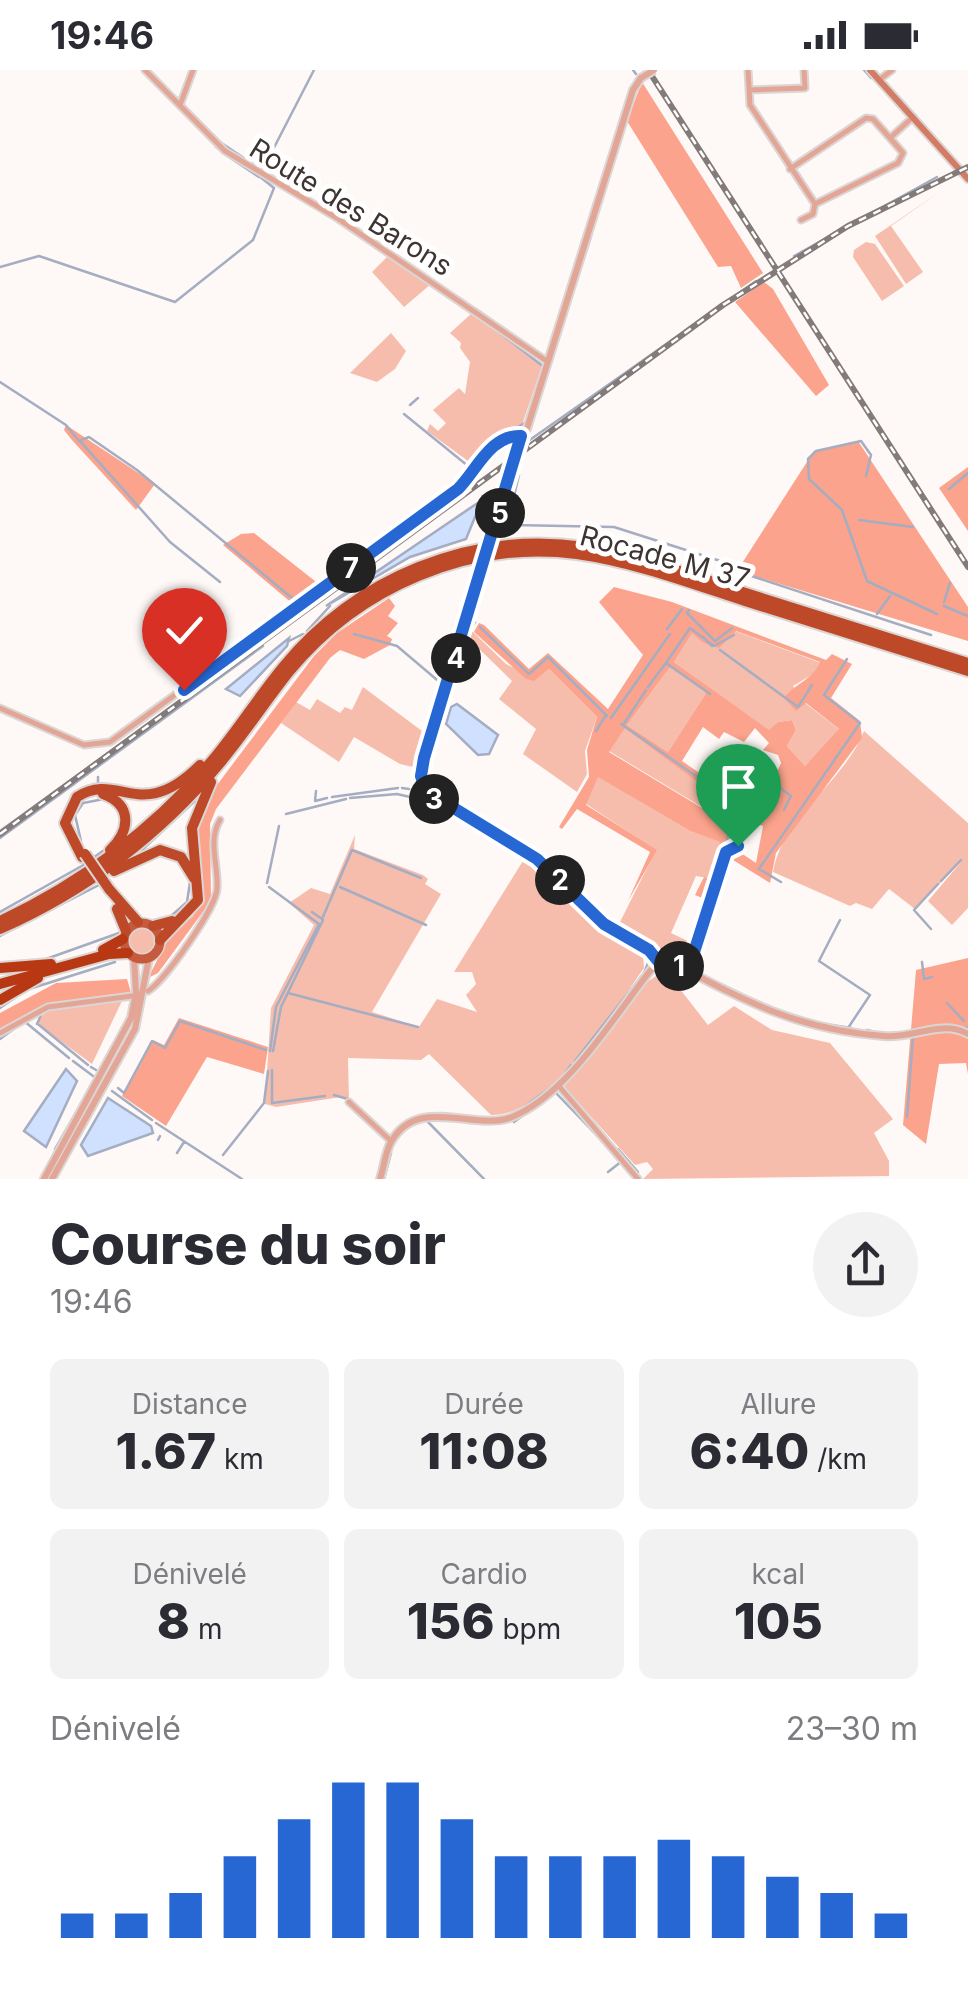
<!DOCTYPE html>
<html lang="fr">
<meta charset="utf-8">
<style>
body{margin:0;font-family:Inter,sans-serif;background:#f2f2f3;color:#2b2b33;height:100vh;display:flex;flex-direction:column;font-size:38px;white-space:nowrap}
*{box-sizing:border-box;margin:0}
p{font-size:32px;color:#7c7c81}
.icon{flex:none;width:55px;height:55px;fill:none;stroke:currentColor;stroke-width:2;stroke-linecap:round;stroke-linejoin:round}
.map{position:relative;height:1109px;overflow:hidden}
.panel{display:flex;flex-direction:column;background:#fff;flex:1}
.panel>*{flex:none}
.pin{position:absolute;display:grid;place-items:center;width:85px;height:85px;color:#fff;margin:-102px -42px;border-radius:50% 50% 50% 0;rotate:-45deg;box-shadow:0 0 10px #0007}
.pin .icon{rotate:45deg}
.km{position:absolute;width:50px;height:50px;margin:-25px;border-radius:50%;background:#222;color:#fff;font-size:28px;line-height:50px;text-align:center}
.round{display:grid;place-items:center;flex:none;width:105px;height:105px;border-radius:52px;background:#f2f2f3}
.summary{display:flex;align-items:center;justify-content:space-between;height:170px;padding:0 50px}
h1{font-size:55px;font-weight:800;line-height:75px}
.metrics{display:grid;grid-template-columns:repeat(3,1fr);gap:15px;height:170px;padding:10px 50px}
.metrics div{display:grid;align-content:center;border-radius:15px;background:#f2f2f3;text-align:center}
.metrics b{font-size:50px;font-weight:800}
.metrics small{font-size:28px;font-weight:400}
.metrics p{font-size:28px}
.chart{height:280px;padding:20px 50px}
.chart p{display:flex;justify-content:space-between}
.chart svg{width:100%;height:180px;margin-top:10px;stroke:#2667d4;stroke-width:6}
.status{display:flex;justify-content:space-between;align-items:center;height:70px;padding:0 50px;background:#fff;direction:ltr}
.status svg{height:28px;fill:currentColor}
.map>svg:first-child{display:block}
</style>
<div class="status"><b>19:46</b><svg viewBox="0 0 49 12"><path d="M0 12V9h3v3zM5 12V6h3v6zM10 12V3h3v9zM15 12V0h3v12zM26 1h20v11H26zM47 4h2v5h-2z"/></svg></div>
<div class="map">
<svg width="968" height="1109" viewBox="0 0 968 1109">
<rect width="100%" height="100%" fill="#fef9f7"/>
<path fill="#f6bdad" d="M944,119L891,156L923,202L906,214L875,166Z
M866,172L875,174L904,216L882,231L853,187L854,180Z
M388,186L431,214L404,237L372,202Z
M472,243L542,296L522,355L468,391L427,361L430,354L438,361L446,353L433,340L459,318L465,324L470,292L460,278L461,273L450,263Z
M391,263L406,281L395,299L377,312L350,303Z
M472,561L506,594L536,609L549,599L597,647L585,681L587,704L577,722L523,684L536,659L499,629L512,611L468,568Z
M735,561L821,593L815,603L793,616L805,633L840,660L805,696L787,676L796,660L792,650L778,652L769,661L674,592L692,562L703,573L719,577Z
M671,596L706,623L668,682L627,655Z
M363,617L426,664L413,697L400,694L354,667L339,692L281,653L296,632L310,640L317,629L340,643L345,637L352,640Z
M625,657L724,732L720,748L609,681Z
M864,661L968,753V838L952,855L928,831L962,791L915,839L889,819L872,839L856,833L850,836L773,802C782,747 845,711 864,661Z
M597,706L690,761L721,772L708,808L696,806L671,863L694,874L686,895L617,858L656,780L586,734Z
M355,765L354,779L423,805L428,809L425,814L441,824L372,942L419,957L437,929L477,942L466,925L476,914L472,902H454L526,786L596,854L643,885L644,898C613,942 548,1047 491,1045L429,984L421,990L348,988L349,1032L341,1027L276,1037L265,1034L271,938L314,855L289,833L311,818L330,824Z
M126 870a15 15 0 1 1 30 0a15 15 0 1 1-30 0Z
M665,900L708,955L734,936L772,960L830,973L893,1049L874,1063L889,1091V1106L643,1109L653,1099L647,1092L635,1095L564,1017L644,914Z
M122,931L92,994L36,953C49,930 98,931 122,931Z"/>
<path fill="#fba38c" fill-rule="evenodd" d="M642,12L763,203L741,218L731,196L718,197L627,51Z
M764,212L773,219L829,315L816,326L735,232Z
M66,355L155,414L136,440L71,369L64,360Z
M858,371L968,537V571L737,501L814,381Z
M968,397V461L939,418Z
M254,463L320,515L293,534L223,475L241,464Z
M614,517L672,532L826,590L832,584L852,594L831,628L860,651L862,668L776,783L770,813L725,785L709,831L695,825L704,807L708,808L720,772L690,761L598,707L586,735L657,780L628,831L650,782L577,739L562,759L559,757L589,707L587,680L597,647L549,599L534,611L526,609L474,562L479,553L484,555L529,599L548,583L608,639L643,585L599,532ZM736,561L820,592C813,610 795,613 784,628L796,641L806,633L839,659L805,696L787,676L796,660L792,650L778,652L769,660L674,592L692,563L703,573L719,578ZM671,596L706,623L668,682L627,655ZM703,657L719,669L724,662L744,672L755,658L769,673L763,680L778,685L781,693L773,711C742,731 749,716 733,757L740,731L682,691ZM625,658L724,732L729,737L727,753L609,682ZM747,750L763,756L756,793L735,779Z
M389,528L395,536L388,546L398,553L387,566L392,569L390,575L364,589L340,580L330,588L216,739L210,754L211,831L158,903L148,908L169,867L193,846L201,829L195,762L205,731L314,586L337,563Z
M968,888V1004L966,993L939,994L926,1074L903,1055L916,900Z
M127,909L132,926L48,937L0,963V943L56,913Z
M179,948L268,977L264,1004L207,987L166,1056L122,1026L153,970L164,975Z"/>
<path fill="#cfe1fe" stroke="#a4adc1" stroke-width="2.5" d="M482,430L466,469L410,487L326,536Z
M289,568L287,576L240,626L226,619Z
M457,634L498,665L489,684L478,685L446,654L451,637Z
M66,999L77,1011L46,1077L24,1061Z
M108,1028L151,1056L153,1063L88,1086L81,1075Z"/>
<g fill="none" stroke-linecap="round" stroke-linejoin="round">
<path stroke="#a4adc1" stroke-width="2.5" d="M149,0L155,6
M633,0L636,4
M864,0L871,8
M160,11L177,29
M220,72L257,97
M216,77L219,79
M223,83L259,107
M263,99L314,0
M794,186L937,107
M0,197L39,186L175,232L253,170L274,118L259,106
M579,203L591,166
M476,239L507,261
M483,250L544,297
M0,312L66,355L79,371L89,367L137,400L297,532L257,562
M410,335L418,328
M404,344L468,396L465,405
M531,356L569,235
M504,366L526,352
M81,372L170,472L220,512
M524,374L756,211
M521,389L522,386
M866,406L871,385L861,371L816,381L808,389L809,409L842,440L867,511L937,544
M949,419L968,403
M859,450L913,457
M508,451L519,405
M513,455L614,457L736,496
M352,501L459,423
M736,501L931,565
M944,532L950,513
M944,536L968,546
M689,540L687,543L715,571L732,558
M877,544L890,526
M480,557L529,604L548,587L607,646
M667,559L682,539
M307,561L330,536
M469,561L475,552
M354,564L397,576L443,615
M460,564L469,513
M703,567L712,576
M289,571L303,564
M720,580L798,637L812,615
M459,587L466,566
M197,606L216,592
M452,612L457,597
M648,617L665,594
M710,624L666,593L690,558L714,576L734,565
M611,648L670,564
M439,654L450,618
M621,654L729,729
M623,655L646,620
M596,661L606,645
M772,712L791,726L784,740
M98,714V707
M402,718L409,719
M416,719L422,687
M316,721L315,731L327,728
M332,727L398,718
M350,728L397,724L432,732
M161,737L174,723
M286,744L346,729
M137,757L151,745
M0,761L186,627
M0,768L263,576
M81,771L75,745L83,733L104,729
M142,780L198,728
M724,781L732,750
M93,788L107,778
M545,791L572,818
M941,811L961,790
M781,812L759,799L860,653L824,625L847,589
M267,813L279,756
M269,817L319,854L276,937L270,981
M340,817L426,855
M0,842L87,793
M312,842L322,849L352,780L421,808
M171,846L187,832L190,812
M840,850L819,891L870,925L848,958
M600,855L633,874
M931,859L914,840L938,814
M630,865L686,895
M0,866L99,815
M46,889L119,863
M922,892L924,909L932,907
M26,920L115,892
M288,923L418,957
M947,933L964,951
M0,938L19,925
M24,951L69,988
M37,954L42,943L51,939
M825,954L851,958
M39,955L88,995
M936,956L968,958
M867,960L875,962
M0,969L15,958
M273,981L281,937L323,850
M73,991L93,1006
M575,991L644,903L650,888
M91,997L96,1000
M272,1000V1033L325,1026
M563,1006L571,995
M118,1018L124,1023L152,971L165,978L180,951L266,980
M112,1021L152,1050
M555,1022L607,1076
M334,1025L351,1030
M524,1037L550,1018
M907,1047L913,967
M428,1052L484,1109
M514,1052L529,1041
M156,1053L242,1109
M158,1070L160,1066
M55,1079L94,1011
M618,1079L638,1102
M177,1083L184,1072
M223,1085L264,1033L268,1001
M608,1102L622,1091
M384,1109L391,1083"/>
<defs>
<path id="minor" d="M145,0L225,81L337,148L548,292
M748,0L750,35L815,134L898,93L903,83L890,68L913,47
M879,10L892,0
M749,20L805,18L804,0
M180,35L193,0
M790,99L866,48L873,49L890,68
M801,150L813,144L815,134
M0,638L84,675L110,672L453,423C474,405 490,361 523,367
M688,901L725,783L738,776
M148,921C164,912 216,838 217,819C219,796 207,771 220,750
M0,963L48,937L132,926
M558,1015L638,1109
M349,1032L391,1071"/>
<path id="tertiary" d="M494,464L633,20L641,8
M483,500L424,688L423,717L435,730L528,783L597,849L645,877L658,891
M658,891L673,893C747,932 799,960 884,966C913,969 941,949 968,964
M44,1109L131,948L136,923L134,888
M52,1109L135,959L149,888
M380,1109C384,1097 385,1083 391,1072C418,1024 475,1062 512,1047C571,1023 618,939 658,891"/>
<path id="secondary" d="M870,0L968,109"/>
<path id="primary" d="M124 871a18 18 0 1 1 36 0a18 18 0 1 1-36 0Z"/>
<path id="trunk" d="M103,724C133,735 130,761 110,780
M82,787L65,753L77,727C119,700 140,755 200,695
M114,801L160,780L181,787L194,808
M109,819L138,852
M117,839L126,861
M0,851C83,812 156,757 215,687C239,658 259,626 283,597C356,508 470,460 585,477C642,486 697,507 752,525C824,547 896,570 968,593
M153,856L172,851
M0,859C86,821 161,764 221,692C245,663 266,631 289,602C359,517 468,470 577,484C634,492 690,513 745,531C819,554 894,578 968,601
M160,870L198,830L192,758L211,712"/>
<path id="motorway" d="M103,880L123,869
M0,898L51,894
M0,914L109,884L128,883
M0,930L38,908"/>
</defs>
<use href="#minor" stroke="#dbd6d4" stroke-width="9"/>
<use href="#tertiary" stroke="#dbd6d4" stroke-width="10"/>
<use href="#secondary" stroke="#dbd6d4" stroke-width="10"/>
<use href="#primary" stroke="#dbd6d4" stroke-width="12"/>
<use href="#trunk" stroke="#dbd6d4" stroke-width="14"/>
<use href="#motorway" stroke="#dbd6d4" stroke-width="14"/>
<use href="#minor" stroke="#e3a696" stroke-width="5"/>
<use href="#tertiary" stroke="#e3a696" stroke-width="6"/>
<use href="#secondary" stroke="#d37b64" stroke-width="6"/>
<use href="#primary" stroke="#c55a3e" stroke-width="9"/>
<use href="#trunk" stroke="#be4928" stroke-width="10"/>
<use href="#motorway" stroke="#b83813" stroke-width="10"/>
<defs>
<path id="rail" d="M648,0L968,497
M0,764L723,235L848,156L968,97"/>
</defs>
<use href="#rail" stroke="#837b79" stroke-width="6"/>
<use href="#rail" stroke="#fff" stroke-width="2.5" stroke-dasharray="8" stroke-linecap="butt"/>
<defs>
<path id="tertiary-bridge" d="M641,8L654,0
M483,500L494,464"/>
<path id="trunk-bridge" d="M85,784L109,819"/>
</defs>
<use href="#tertiary-bridge" stroke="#dbd6d4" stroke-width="10" stroke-linecap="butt"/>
<use href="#trunk-bridge" stroke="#dbd6d4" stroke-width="14" stroke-linecap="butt"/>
<use href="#tertiary-bridge" stroke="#e3a696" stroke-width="6"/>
<use href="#trunk-bridge" stroke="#be4928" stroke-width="10"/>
</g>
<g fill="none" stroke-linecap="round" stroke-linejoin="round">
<defs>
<path id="route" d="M184,620L458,419C476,401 491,364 521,366L424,688L421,706L426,721L537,789L604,854L649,880L658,891L688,901L726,782L738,776"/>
</defs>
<use href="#route" stroke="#fff" stroke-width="20"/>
<use href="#route" stroke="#2667d4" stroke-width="12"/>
</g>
<g text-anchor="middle" stroke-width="10" stroke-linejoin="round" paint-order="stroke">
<g font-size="28" fill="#3e3432" stroke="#fff">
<text transform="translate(351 137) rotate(32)" y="10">Route des Barons</text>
<text transform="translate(665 487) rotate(15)" y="10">Rocade M 37</text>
</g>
</g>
</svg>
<div class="pin" style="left:738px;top:776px;background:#1e9e55"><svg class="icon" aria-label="arrive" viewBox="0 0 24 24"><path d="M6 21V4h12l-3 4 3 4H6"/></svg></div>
<div class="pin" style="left:184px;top:620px;background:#d93025"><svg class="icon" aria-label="check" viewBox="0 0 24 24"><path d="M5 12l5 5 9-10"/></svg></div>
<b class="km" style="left:679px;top:896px">1</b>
<b class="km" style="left:560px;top:810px">2</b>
<b class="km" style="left:434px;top:729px">3</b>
<b class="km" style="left:456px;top:588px">4</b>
<b class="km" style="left:500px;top:443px">5</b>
<b class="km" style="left:351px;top:498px">7</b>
</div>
<section class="panel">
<div class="summary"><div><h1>Course du soir</h1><p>19:46</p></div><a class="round"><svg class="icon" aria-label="share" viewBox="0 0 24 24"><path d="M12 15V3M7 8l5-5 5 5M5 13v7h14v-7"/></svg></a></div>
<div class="metrics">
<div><p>Distance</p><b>1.67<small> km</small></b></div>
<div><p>Durée</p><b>11:08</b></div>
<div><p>Allure</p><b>6:40<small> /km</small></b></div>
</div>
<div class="metrics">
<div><p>Dénivelé</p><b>8<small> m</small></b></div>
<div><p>Cardio</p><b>156<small> bpm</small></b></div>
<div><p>kcal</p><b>105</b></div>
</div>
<div class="chart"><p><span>Dénivelé</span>23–30 m</p>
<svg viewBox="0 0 160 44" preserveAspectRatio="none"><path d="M5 44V38M15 44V38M25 44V33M35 44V24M45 44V15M55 44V6M65 44V6M75 44V15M85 44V24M95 44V24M105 44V24M115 44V20M125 44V24M135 44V29M145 44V33M155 44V38"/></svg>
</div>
</section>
